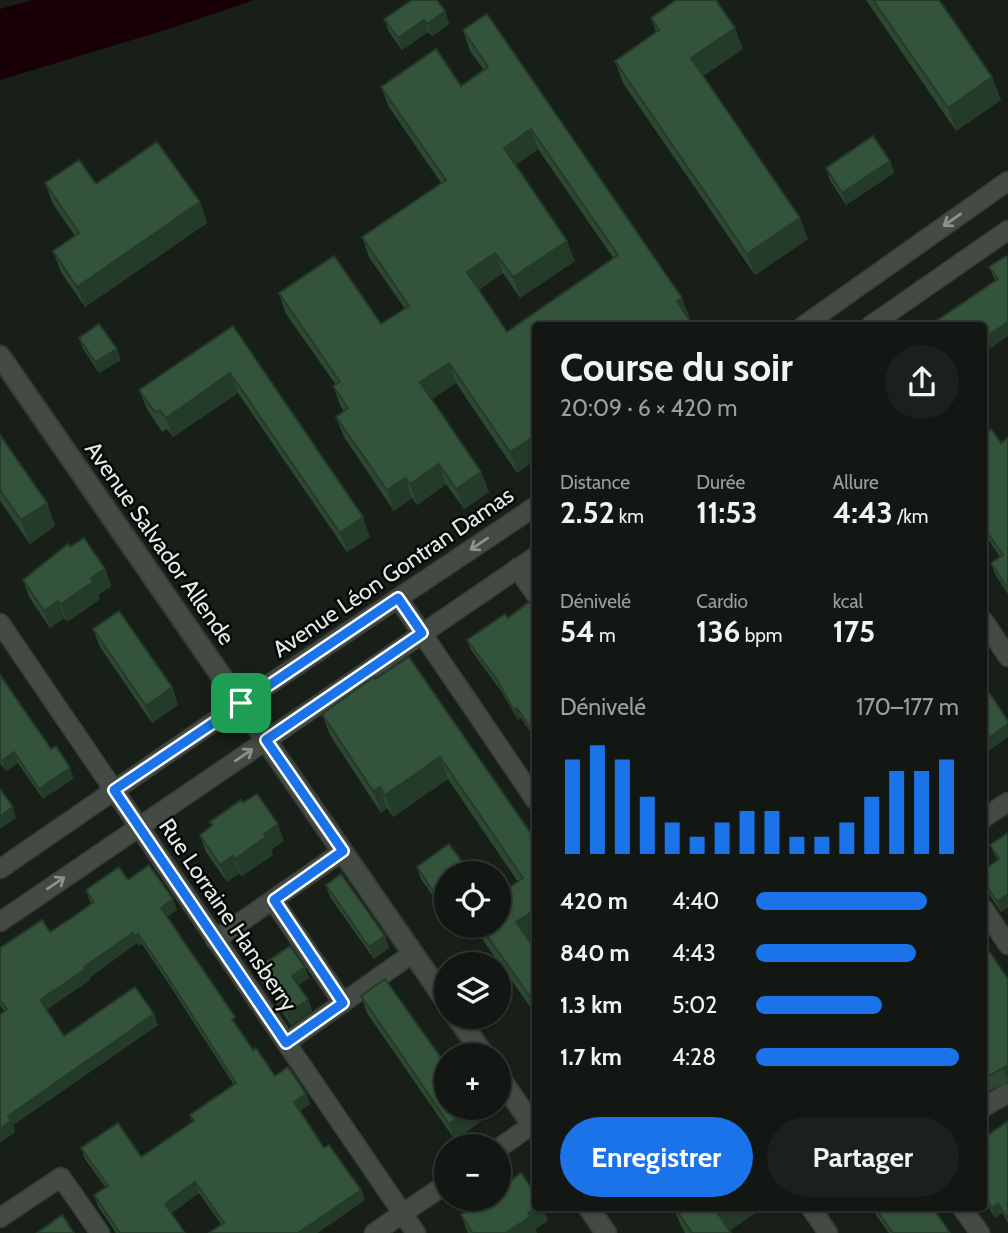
<!DOCTYPE html>
<html lang="fr">
<meta charset="utf-8">
<style>
body{margin:0;font-family:Cabin,sans-serif;background:#1b201c;color:#f1f3f6;height:100vh;display:flex;flex-direction:column;font-size:26px;white-space:nowrap}
*{box-sizing:border-box;margin:0}
p{font-size:23px;color:#9c9fa0}
.icon{flex:none;width:38px;height:38px;fill:none;stroke:currentColor;stroke-width:2;stroke-linecap:round;stroke-linejoin:round}
.map{position:relative;flex:1;overflow:hidden}
.details{position:absolute;left:532px;top:322px;width:455px;height:889px;display:flex;flex-direction:column;background:#121713;border-radius:7px;box-shadow:0 2px 5px #0004,0 0 0 2px #313633}
.details>*{flex:none}
.controls{position:absolute;left:434px;top:861px;display:grid;gap:14px}
.controls a{display:grid;place-items:center;width:77px;height:77px;border-radius:50%;background:#121713;box-shadow:0 2px 5px #0004,0 0 0 2px #313633;font-size:35px}
.pin{position:absolute;display:grid;place-items:center;width:60px;height:60px;color:#fff;margin:-30px;border-radius:14px;box-shadow:0 4px 10px #0006}
.round{display:grid;place-items:center;flex:none;width:74px;height:74px;border-radius:37px;background:#1b201c}
.head{display:flex;align-items:center;justify-content:space-between;height:119px;padding:0 28px}
h1{font-size:38px;font-weight:700;line-height:52px}
.metrics{display:grid;grid-template-columns:repeat(3,1fr);gap:10px;height:119px;padding:7px 28px}
.metrics div{display:grid;align-content:center}
.metrics b{font-size:30px;font-weight:700}
.metrics small{font-size:19px;font-weight:400}
.metrics p{font-size:19px}
.chart{height:196px;padding:14px 28px}
.chart p{display:flex;justify-content:space-between}
.chart svg{width:100%;height:126px;margin-top:7px;stroke:#1a73e8;stroke-width:6}
.button{display:flex;gap:14px;margin-top:auto;padding:14px 28px}
.button a{flex:1;height:80px;border-radius:42px;background:#1a73e8;color:#fff;font-size:28px;font-weight:700;line-height:80px;text-align:center}
.button a+a{background:#1b201c;color:#f1f3f6}
ul{padding:0 28px;list-style:none;font-size:23px}
li{display:grid;grid-template-columns:112px 84px 1fr;align-items:center;height:52px}
li i{height:18px;border-radius:9px;background:#1a73e8}
.map>svg:first-child{display:block}
</style>
<div class="map">
<svg width="1008" height="1233" viewBox="0 0 1008 1233">
<rect width="100%" height="100%" fill="#181f19"/>
<path fill="#190007" d="M32,0H254L175,27L0,80V9Z"/>
<g fill="none" stroke-linecap="round" stroke-linejoin="round">
<defs>
<path id="minor" d="M803,326L1008,181
M870,326L1008,230
M517,568L536,595
M398,598L536,801
M984,621L1008,657
M0,623L416,1233
M984,818L1008,802
M0,869L241,703L536,506
M273,900L343,1003
M984,909L1008,945
M0,922L536,556
M215,940L343,851
M286,1043L413,953
M984,1107L1008,1093
M499,1148L536,1122
M811,1208L828,1233
M962,1208L980,1233
M0,1218L61,1177L100,1233
M374,1233L446,1184"/>
<path id="secondary" d="M0,356L446,1001
M457,1017L484,1055
M499,1077L536,1130
M589,1208L606,1233"/>
</defs>
<use href="#minor" stroke="#363b37" stroke-width="21"/>
<use href="#secondary" stroke="#363b37" stroke-width="23"/>
<use href="#minor" stroke="#434b44" stroke-width="18"/>
<use href="#secondary" stroke="#434b44" stroke-width="19"/>
</g>
<path fill="#2c4833" fill-rule="evenodd" d="M866,0H939L992,77L1001,100L956,131Z
M445,11L449,24L432,36L428,32L402,50L389,32L384,19Z
M651,18L743,49L703,76L808,239L755,275L623,83L615,61L656,32Z
M463,30L690,318L536,326L517,473L456,383L432,399L481,472L489,492L464,509L446,484L417,505L412,498L394,511L344,437L336,417L344,411L341,407L333,386L336,385L286,314L279,293L381,324L405,309L369,257L362,237L441,183L389,107L381,87L461,86L484,70L470,51ZM538,149L614,259L507,332L479,290L503,273L520,298L575,261L515,165Z
M890,161L894,173L846,205L830,180L826,168Z
M45,183L96,184L200,202L207,223L85,307L61,272L53,251L75,236L53,204Z
M1008,258V336L990,348L984,340V341V326L995,280L989,267Z
M233,326L370,537L347,552L238,393L173,437L167,429L162,432L147,409L139,390Z
M79,338L121,360L99,373L83,349Z
M0,435L47,503L55,526L30,544L0,501Z
M984,435L1001,443L1008,438V594L995,574L991,563L1000,557L984,533Z
M70,547L105,569L111,586L98,595L100,599L67,622L64,618L50,628L29,597L23,580Z
M536,611V740L521,718L518,720L501,691L471,650L467,640L508,618Z
M93,629L172,687L178,705L152,723L100,647Z
M0,675L51,749L74,778L43,799L18,763L6,771L0,763Z
M374,677L536,841L528,941L536,951V1015L480,936L476,926H499L518,882L448,779L393,817L387,808L381,813L330,735L322,714Z
M243,803L284,841L271,850L273,855L242,876L239,873L227,882L206,852L200,835L212,826L210,822Z
M1008,833V907L1001,912L984,887V870L997,860L990,845Z
M417,867L446,873V910L444,912L421,879Z
M128,880L177,910L167,917L238,1028L253,1050L275,1076L306,1094L310,1104L300,1111L324,1148L361,1190L365,1200L317,1233H209L221,1224L199,1193L171,1213L185,1233H116L98,1206L94,1195L106,1188L85,1159L81,1148L141,1157L192,1122L190,1115L234,1085L167,981L142,944L139,946L137,943L89,978L90,980L46,1010L64,1036L158,1025L13,1125L15,1132L0,1142V1015L4,1011L0,1005V948L50,932L91,904L86,890Z
M326,885L385,936L389,948L374,959L330,897Z
M984,945L1008,1082L989,1091L984,1082Z
M305,967L309,978L298,985L308,1000L312,1011L291,1025L260,980L256,969Z
M361,996L446,1108H475L480,1122L455,1140L367,1013Z
M1008,1121V1223L1002,1213L995,1218L984,1200V1156L987,1154L984,1148V1138Z
M507,1183L536,1208H543L548,1221L535,1229L537,1233H468L461,1215L474,1205L473,1202Z
M674,1208H763L730,1230L731,1233H685L681,1226Z
M871,1208H933L950,1233H889Z"/>
<path fill="#243b29" d="M445,11L449,24L432,36L427,24Z
M424,20L428,32L402,50L398,38Z
M735,28L743,49L698,79L691,58Z
M992,77L1001,100L956,131L948,108Z
M531,129L538,149L511,168L504,148Z
M890,161L894,173L846,205L842,193Z
M200,202L207,223L85,307L77,287Z
M800,218L808,239L755,275L747,254Z
M567,241L575,261L520,298L513,277Z
M495,253L503,273L474,293L467,272Z
M682,298L690,318L684,322L677,301Z
M1008,322V336L990,348L986,337Z
M117,349L121,360L99,373L95,362Z
M449,363L456,383L427,402L420,382Z
M230,373L238,393L173,437L166,418Z
M536,435V460L517,473L510,452Z
M439,464L446,484L417,505L410,484Z
M481,472L489,492L464,509L456,489Z
M405,478L412,498L394,511L387,490Z
M47,503L55,526L30,544L21,520Z
M363,517L370,537L347,552L340,533Z
M105,569L111,586L98,595L100,599L67,622L61,604L91,578Z
M58,601L64,618L50,628L44,611Z
M172,687L178,705L152,723L146,706Z
M517,708L521,718L518,720L514,710Z
M1008,724V737L984,754V741Z
M14,752L18,763L6,771L2,761Z
M440,757L448,779L393,817L385,795Z
M70,768L74,778L43,799L39,789Z
M380,787L387,808L381,813L373,791Z
M13,807L16,818L0,829V816Z
M278,824L284,841L271,850L273,855L242,876L235,859L264,834Z
M233,856L239,873L227,882L220,865Z
M1008,894V907L1001,912L997,901Z
M446,895V910L444,912L439,900Z
M173,899L177,910L165,918L161,908Z
M536,909V936L523,944L516,922Z
M133,933L137,943L89,978L90,980L44,1011L40,1000Z
M138,934L142,944L139,946L135,936Z
M385,936L389,948L374,959L369,947Z
M305,967L309,978L296,987L292,976Z
M308,1000L312,1011L291,1025L287,1014Z
M154,1014L158,1025L13,1125L15,1132L0,1142V1129L8,1116Z
M1008,1065V1082L1003,1069Z
M306,1094L310,1104L298,1113L294,1102Z
M471,1108H475L480,1122L455,1140L449,1124Z
M195,1182L199,1193L169,1215L165,1204Z
M361,1190L365,1200L317,1233H298Z
M998,1204L1002,1213L995,1218L992,1208Z
M536,1207L543,1208L548,1221L535,1229L537,1233H506L528,1213Z
M725,1208H763L726,1233L717,1212Z"/>
<path fill="#33543b" stroke="#243b29" stroke-width="2" fill-rule="evenodd" d="M412,0H437L445,11L427,24L424,20L398,38L384,19Z
M676,0H716L735,28L691,58L800,218L747,254L615,61L659,30L651,18Z
M873,0H939L992,77L948,108Z
M487,14L682,298L677,301L693,326H536V435L510,452L449,363L420,382L481,472L456,489L439,464L410,484L405,478L387,490L336,417L348,408L333,386L340,382L279,293L334,256L381,324L409,306L362,237L446,180L381,87L436,49L461,86L488,67L463,30ZM531,129L618,255L507,332L467,272L495,253L513,277L567,241L504,148Z
M873,136L890,161L842,193L826,168Z
M157,142L200,202L77,287L53,251L79,233L45,183L79,160L96,184Z
M1006,256L1008,258V322L986,337L984,333V326H929L998,279L989,267Z
M99,324L117,349L95,362L79,338Z
M233,326L363,517L340,533L230,373L166,418L160,410L155,412L139,390Z
M991,429L1001,443L1008,438V589L991,563L1003,555L984,528V435Z
M0,435L47,503L21,520L0,490Z
M84,538L105,569L91,578L93,582L68,599L61,604L58,601L44,611L23,580L68,544L70,547Z
M529,602L536,611V736L517,708L514,710L497,680L467,640L505,614L508,618Z
M119,611L172,687L146,706L93,629Z
M409,657L536,841V909L516,922L536,951V1005L480,926H499V895L523,878L440,757L385,795L380,787L373,791L322,714L374,677L375,679Z
M0,675L51,749L56,746L70,768L39,789L14,752L2,761L0,758Z
M984,685L1008,721V724L984,741Z
M0,789L13,807L0,816Z
M257,794L278,824L264,834L266,837L235,859L233,856L220,865L200,835L213,825L210,822L241,800L243,803Z
M1008,833V894L997,901L984,882V870L999,859L990,845Z
M449,844L470,873H446V895L439,900L417,867Z
M149,865L173,899L161,908L235,1017L232,1019L253,1050L256,1048L275,1076L288,1067L306,1094L294,1102L324,1148L329,1145L361,1190L298,1233H209L224,1223L195,1182L165,1204L185,1233H120L94,1195L108,1186L81,1148L118,1123L141,1157L194,1121L190,1115L236,1083L163,970L138,934L135,936L133,933L84,967L86,969L40,1000L64,1036L135,987L154,1014L8,1116L11,1121L0,1129V1015L7,1009L0,1000V948L42,920L50,932L73,917L94,902L86,890L119,867L128,880Z
M341,874L385,936L369,947L326,885Z
M984,944L1008,979V1065L985,1078L984,1076Z
M290,946L305,967L292,976L308,1000L287,1014L256,969Z
M385,979L446,1065V1108H471L449,1124L361,996Z
M1008,1121V1219L998,1204L992,1208L984,1196V1156L989,1152L984,1144V1138Z
M521,1173L536,1195V1207L528,1213L531,1216L506,1233H473L461,1215L475,1205L473,1202L478,1199H499V1184L505,1180L507,1183Z
M675,1208H725L717,1212L731,1233H692Z
M875,1208H933L950,1233H893Z
M62,1215L74,1233H37Z"/>
<defs><path id="oneway-shaft" d="M-6 0H5M1.5-3L5.5 0L1.5 3" fill="none" stroke-width="1.6" stroke-linecap="round" stroke-linejoin="round" transform="scale(1.75)"/></defs>
<g stroke="#8c938d">
<use href="#oneway-shaft" transform="translate(952 220) rotate(145)"/>
<use href="#oneway-shaft" transform="translate(479 544) rotate(146)"/>
<use href="#oneway-shaft" transform="translate(244 755) rotate(-34)"/>
<use href="#oneway-shaft" transform="translate(56 883) rotate(-34)"/>
</g>
<g fill="none" stroke-linecap="round" stroke-linejoin="round">
<defs>
<path id="route" d="M398,598L422,633L266,740L343,851L274,900L343,1003L286,1043L114,790Z"/>
</defs>
<use href="#route" stroke="#fff" stroke-width="14"/>
<use href="#route" stroke="#1a73e8" stroke-width="9"/>
</g>
<g text-anchor="middle" stroke-width="5" stroke-linejoin="round" paint-order="stroke">
<g font-size="23" fill="#e6ebe7" stroke="#060806">
<text transform="translate(160 543) rotate(55)" y="8">Avenue Salvador Allende</text>
<text transform="translate(393 572) rotate(-34)" y="8">Avenue Léon Gontran Damas</text>
<text transform="translate(228 915) rotate(56)" y="8">Rue Lorraine Hansberry</text>
</g>
</g>
</svg>
<div class="controls">
<a><svg class="icon" aria-label="locate" viewBox="0 0 24 24"><circle cx="12" cy="12" r="6"/><path d="M12 2v4M12 18v4M2 12h4M18 12h4"/></svg></a>
<a><svg class="icon" aria-label="layers" viewBox="0 0 24 24"><path d="M12 4l9 5-9 5-9-5zM3 14l9 5 9-5"/></svg></a>
<a>+</a>
<a>−</a>
</div>
<div class="pin" style="left:241px;top:703px;background:#1e9e55"><svg class="icon" aria-label="arrive" viewBox="0 0 24 24"><path d="M6 21V4h12l-3 4 3 4H6"/></svg></div>
<section class="details">
<div class="head"><div><h1>Course du soir</h1><p>20:09 · 6 × 420 m</p></div><a class="round"><svg class="icon" aria-label="share" viewBox="0 0 24 24"><path d="M12 15V3M7 8l5-5 5 5M5 13v7h14v-7"/></svg></a></div>
<div class="metrics">
<div><p>Distance</p><b>2.52<small> km</small></b></div>
<div><p>Durée</p><b>11:53</b></div>
<div><p>Allure</p><b>4:43<small> /km</small></b></div>
</div>
<div class="metrics">
<div><p>Dénivelé</p><b>54<small> m</small></b></div>
<div><p>Cardio</p><b>136<small> bpm</small></b></div>
<div><p>kcal</p><b>175</b></div>
</div>
<div class="chart"><p><span>Dénivelé</span>170–177 m</p>
<svg viewBox="0 0 160 44" preserveAspectRatio="none"><path d="M5 44V11M15 44V6M25 44V11M35 44V24M45 44V33M55 44V38M65 44V33M75 44V29M85 44V29M95 44V38M105 44V38M115 44V33M125 44V24M135 44V15M145 44V15M155 44V11"/></svg>
</div>
<ul>
<li><b>420 m</b>4:40<i style="width:84%"></i></li>
<li><b>840 m</b>4:43<i style="width:79%"></i></li>
<li><b>1.3 km</b>5:02<i style="width:62%"></i></li>
<li><b>1.7 km</b>4:28<i style="width:100%"></i></li>
</ul>
<div class="button"><a>Enregistrer</a><a>Partager</a></div>
</section>
</div>
